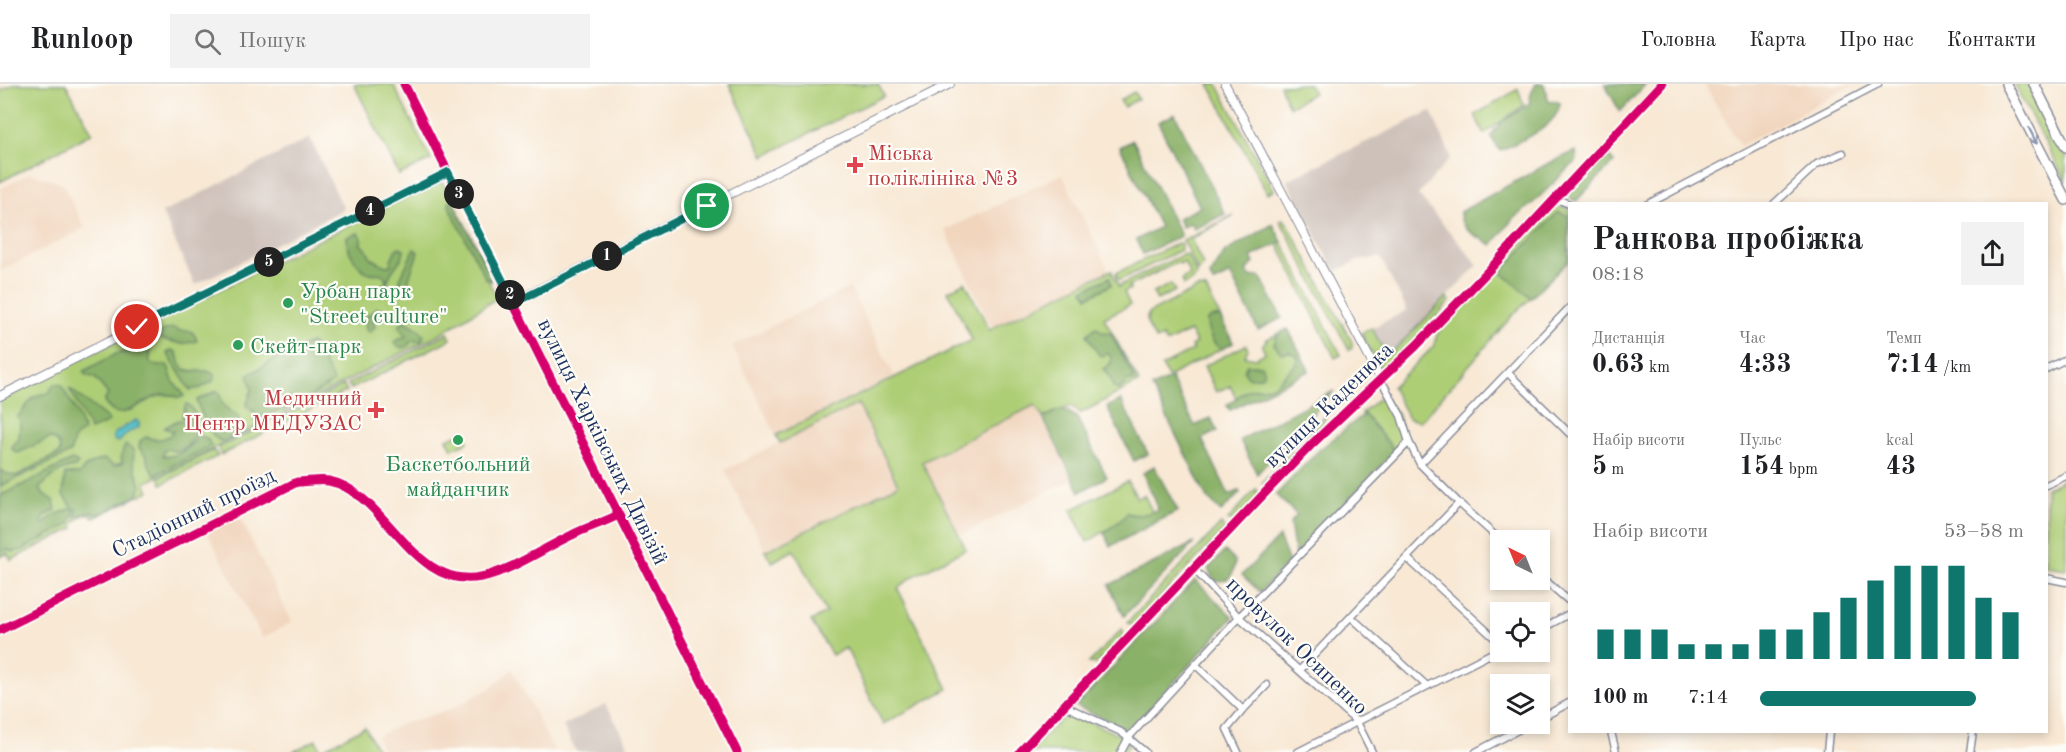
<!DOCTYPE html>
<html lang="uk">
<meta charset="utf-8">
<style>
body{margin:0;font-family:"Old Standard TT",serif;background:#f2f2f2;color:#202124;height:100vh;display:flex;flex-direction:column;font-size:22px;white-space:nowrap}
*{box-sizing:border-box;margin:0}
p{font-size:20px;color:#757577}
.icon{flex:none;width:33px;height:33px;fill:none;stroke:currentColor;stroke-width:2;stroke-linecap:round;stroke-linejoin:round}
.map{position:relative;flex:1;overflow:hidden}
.side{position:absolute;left:1568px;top:118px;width:480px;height:531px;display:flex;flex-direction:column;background:#fff;border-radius:0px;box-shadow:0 3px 9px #0003}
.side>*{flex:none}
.needle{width:39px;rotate:317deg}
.tools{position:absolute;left:1490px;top:446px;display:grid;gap:12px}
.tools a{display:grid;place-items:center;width:60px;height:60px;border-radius:0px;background:#fff;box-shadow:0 3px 9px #0003;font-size:30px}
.pin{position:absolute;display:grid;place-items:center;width:51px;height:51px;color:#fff;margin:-26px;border:3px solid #fff;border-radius:50%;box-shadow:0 2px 6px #0007}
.km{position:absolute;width:30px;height:30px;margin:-15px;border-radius:50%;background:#222;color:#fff;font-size:16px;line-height:30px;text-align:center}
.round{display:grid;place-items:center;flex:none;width:63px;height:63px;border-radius:0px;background:#f2f2f2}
.head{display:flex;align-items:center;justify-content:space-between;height:102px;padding:0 24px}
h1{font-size:33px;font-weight:800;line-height:45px}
.metrics{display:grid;grid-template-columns:repeat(3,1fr);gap:9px;height:102px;padding:6px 24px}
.metrics div{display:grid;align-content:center}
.metrics b{font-size:26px;font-weight:800}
.metrics small{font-size:16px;font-weight:400}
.metrics p{font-size:16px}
.chart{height:168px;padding:12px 24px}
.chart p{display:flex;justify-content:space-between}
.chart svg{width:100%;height:108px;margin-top:6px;stroke:#0f766e;stroke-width:6}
ul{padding:0 24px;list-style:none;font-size:20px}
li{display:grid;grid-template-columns:96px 72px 1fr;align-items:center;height:45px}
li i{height:15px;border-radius:8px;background:#0f766e}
header{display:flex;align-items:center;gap:36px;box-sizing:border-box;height:84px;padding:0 30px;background:#fff;border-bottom:2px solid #e0e0e0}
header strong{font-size:28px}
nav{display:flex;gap:33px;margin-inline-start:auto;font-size:21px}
.search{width:420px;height:54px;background:#f2f2f2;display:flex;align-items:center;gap:15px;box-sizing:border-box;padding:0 21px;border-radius:0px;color:#757577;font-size:22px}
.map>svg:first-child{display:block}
</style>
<header>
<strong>Runloop</strong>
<div class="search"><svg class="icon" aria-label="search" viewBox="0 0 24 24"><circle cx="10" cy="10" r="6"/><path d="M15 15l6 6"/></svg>Пошук</div>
<nav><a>Головна</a><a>Карта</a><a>Про нас</a><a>Контакти</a></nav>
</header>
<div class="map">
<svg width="2066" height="668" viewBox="0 0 2066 668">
<rect width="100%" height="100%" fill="#fdfcf7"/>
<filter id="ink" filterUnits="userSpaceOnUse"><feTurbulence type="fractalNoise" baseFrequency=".0167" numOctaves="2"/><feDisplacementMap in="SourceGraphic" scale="12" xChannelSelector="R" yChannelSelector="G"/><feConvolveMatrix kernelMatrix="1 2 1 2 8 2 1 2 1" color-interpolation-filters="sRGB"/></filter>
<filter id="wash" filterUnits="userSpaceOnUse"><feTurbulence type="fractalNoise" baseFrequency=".008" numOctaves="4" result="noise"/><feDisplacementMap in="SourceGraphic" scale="24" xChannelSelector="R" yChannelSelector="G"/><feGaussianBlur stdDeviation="1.35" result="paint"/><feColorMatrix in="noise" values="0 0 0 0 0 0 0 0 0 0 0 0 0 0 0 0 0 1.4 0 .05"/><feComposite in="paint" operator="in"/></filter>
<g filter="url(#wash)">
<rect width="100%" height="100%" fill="#f8e8d4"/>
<path fill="#f1d5bd" d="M1704,0H1855L1740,62Z
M30,89L63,100L85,144L0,187V105Z
M1062,90L1109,187L992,244L945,146Z
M850,203L894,292L776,351L732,262Z
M858,320L899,401L765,467L725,386Z
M1035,321L1072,395L959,452L922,378Z
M237,428L292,538L262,554L205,444Z
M512,585L554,667L384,668L376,653L402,640L449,626L491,604Z"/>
<path fill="#cec1ba" d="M1431,27L1451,73L1418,111L1478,181L1394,266L1386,271L1372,244L1407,226L1380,173L1357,177L1335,188L1287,96Z
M310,54L344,125L195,201L162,129Z
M606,620L631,668H576L563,642Z"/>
<path fill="#aece76" stroke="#647e6a" stroke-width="1.5" d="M14,0H66L92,49L0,98V7Z
M354,0H393L431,76L399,91Z
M729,0H878L884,12L764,72Z
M1209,0H1217L1274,106L1267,109Z
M1309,0L1314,9L1289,23L1280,1Z
M2014,0H2029L2066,71V98Z
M1518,5L1524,21L1484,50L1475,31Z
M1134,8L1138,15L1124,23L1120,16Z
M442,97L494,195L489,198L497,214L440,250L145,399L149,407L94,434L90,430L83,431L73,440L74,444L11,476L7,469L0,473V315L389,121Z
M1561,123L1569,125V177L1511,233L1420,338L1408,334L1392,303L1433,263L1438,248L1554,124Z
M1234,131L1191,155L1203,181L1198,188L1183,157Z
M1283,135L1287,139L1352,258V264L1349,266L1280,136Z
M1282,158L1341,271L1335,274L1278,160Z
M1178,159L1181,160V166L1120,196L1117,195L1116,189Z
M1184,170L1187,171L1197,191L1192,197L1184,201L1182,195L1190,191L1184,178L1180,180L1178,178L1129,202L1130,205L1124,208L1130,221L1104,234L1139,298L1081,329L1071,322L1043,334L1035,321L922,378L966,465L910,494L898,505L948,605L883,640L846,564L832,571L811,537L826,529L794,466L772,478L765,467L898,401L858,320L780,359L776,351L972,256L948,207L965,198L990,247L992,244L1111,186L1119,203L1122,200Z
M1171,200L1175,207L1157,216L1153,209Z
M1198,204L1206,205L1233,259L1168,293L1162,282L1193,266L1191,262L1196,259L1190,247L1166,259L1163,253L1156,256C1152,248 1143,238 1149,229Z
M1447,213L1450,217L1394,278L1387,284L1379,282L1361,249L1372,244L1386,271L1394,266Z
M1288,245L1309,287L1230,326L1227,321L1237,316L1230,302L1216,308L1204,282L1246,261L1248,265L1245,272L1256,274L1265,269L1262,262L1267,255Z
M448,249L451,255L351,305L348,300Z
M344,301L347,307L282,340L279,334Z
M1383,314L1397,329L1405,354L1395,367L1362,329L1378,315Z
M1326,331L1322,342L1267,400L1262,399Z
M261,343L264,349L221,371L218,364Z
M464,348L468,358L452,365L447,355Z
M214,366L218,372L162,400L159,393Z
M2066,395V485L2046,482V404Z
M1128,397L1137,414L1144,411L1153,429C1124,431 1111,445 1087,458L1071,426Z
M1256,405L1259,410L1233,438L1228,436Z
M1221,440L1225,445L1133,541L1127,539Z
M1122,545L1124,551L1096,580L1089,579Z
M1068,628L1121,652L1129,661L1125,668H1030Z
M365,643L378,668H329L326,663Z
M316,656L322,668H292Z"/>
<path fill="#8ab167" stroke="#527062" stroke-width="1.5" d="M1536,0H1544L1549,18L1557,17L1560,20C1556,45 1520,56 1500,67L1491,53L1495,46L1502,38L1529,20L1530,12Z
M1605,0H1646L1620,28Z
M1175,30L1225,130L1194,145L1191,139L1182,143L1178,134L1200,123L1158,38Z
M1133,56L1181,152L1143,170L1136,156L1160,143L1120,63Z
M1576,67L1577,76L1533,119L1512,136L1492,161C1478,152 1459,147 1460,128L1547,80Z
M1604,73H1609L1614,78L1576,117L1571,115L1569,110Z
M452,116L492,194L490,196L486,195L449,122V117Z
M1558,128L1569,132V176L1531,214L1501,188Z
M1273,140L1282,158L1251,173L1254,179L1246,187L1250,193L1260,192L1282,234L1258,246L1230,190L1213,199L1210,192L1225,168Z
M358,149L361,154V161L367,166L371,174L385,182L391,181V176L396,165L400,163L404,166L403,172L391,189L383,209L378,207V204L386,199V195C381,186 379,191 370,189C357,186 346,165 347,153Z
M414,165L418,168L407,200L403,201L400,199V195Z
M1110,193L1111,201L1088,213L1083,206Z
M377,224L390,227L391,233L373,236L375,243L370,248L367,247L365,243L367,239L364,234Z
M1212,233H1220L1233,259L1222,265C1212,261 1207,247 1207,236Z
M404,236L420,246L424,252L421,257H411L408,262L403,264L396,261L394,258L406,252L399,243Z
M1096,243L1102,248L1111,249L1135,296L1127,298L1119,306L1113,303L1111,295L1103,285L1111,279V273L1107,269L1103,272L1099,271L1087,251Z
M173,244L180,247H190L194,250L197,257L182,260L161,255L160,253L162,247Z
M1288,245L1309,287L1230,326L1227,321C1236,316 1242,307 1251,305C1259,303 1268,305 1275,300C1283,294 1288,286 1297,280L1298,273L1290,268L1281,269L1274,260L1278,250Z
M146,256H150C154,265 148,270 150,279L157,282L167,281C171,286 170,290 172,295C174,300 181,305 184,312L179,314C150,297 124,351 104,318L108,310L95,294L84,290V287L116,270L130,267L132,263Z
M311,259L319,266L322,276L334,298L303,317L254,336L255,328L246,323L252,305L248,291L279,273Z
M171,266L176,268L182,284C195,291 207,283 215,291L213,297L201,304L190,306L167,269Z
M1247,281H1261L1264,288L1261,293L1249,294L1244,287Z
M1171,294L1195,342L1211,334L1217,347L1202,355L1229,411L1239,407L1240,409L1221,428L1206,412L1152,303Z
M54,300L61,301L76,327L84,347L75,353L70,369L0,402V385L5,389L16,392L60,369C60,360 58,357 50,354L18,369L12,365V362L19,355L20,337L17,333C31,320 28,311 49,309Z
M69,304L108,335L109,338L90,346Z
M217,307L220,310C221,321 227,326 237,331L240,340L245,344L243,347C237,350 227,357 221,357C211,356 201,327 197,319V316Z
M1334,307L1257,390L1240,356Z
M1121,316L1148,370L1134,377L1107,323Z
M186,320L189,321L196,331L198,340L186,334H182Z
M1059,326L1067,327L1077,334L1107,393L1080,408L1043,334Z
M1364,330L1395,367L1295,471L1290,439L1297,431L1276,411L1317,368Z
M178,336L196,341L198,347C192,356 186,368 174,367C165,366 173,363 164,367L163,372C181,374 188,363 200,352L207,354L211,362L155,391L147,377V373L139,364L140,357L146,353C155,357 168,356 173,347L164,344Z
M126,361L132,365L134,369L133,378L141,402L137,412L99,430H95L92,428L75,433L77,427L75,425L70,440L22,466L13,468L6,465L0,469V412L72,376L78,379L75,383C60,384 49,395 39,405L45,411L54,417L56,426L45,432L41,439L43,440L53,432L72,424L69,418L63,412L65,390H79C85,382 93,377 104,375L114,382L122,379C121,373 121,367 126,361Z
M1154,382L1178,427L1111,462L1104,449C1112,441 1122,438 1127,429C1136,432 1149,431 1157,425L1154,413L1148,403L1143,389Z
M1279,453L1289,478L1260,508L1242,491Z
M1194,459L1124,532L1109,501Z
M1225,467L1235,477C1234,492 1229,498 1214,497L1208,485Z
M1195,496L1233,533L1130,647L1076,622Z"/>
<path fill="#4fbdc6" stroke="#357692" stroke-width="1.5" d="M136,336L139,339V343L127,349L119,358L115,357L113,352L115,349Z"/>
</g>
<g filter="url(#ink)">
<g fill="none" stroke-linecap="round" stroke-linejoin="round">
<defs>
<path id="minor" d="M1554,114L1569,120
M1648,120L1878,0
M1774,120L1817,80L1843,69
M2046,285L2066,275
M1508,289L1569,349
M1381,296L1401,332L1409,358L1420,380L1459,419L1500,456
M1420,380L1569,224
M2046,401L2066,392
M1407,474L1500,559
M1193,484L1239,533L1357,638L1372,668
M1539,491L1569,517
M2046,494L2066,498
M1351,533L1427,602
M0,546L297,398C307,398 320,395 329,397C386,408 412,507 481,493C511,487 544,464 572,451C587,443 603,439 618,431
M1539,546L1569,530
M1196,581L1243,626L1227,645L1238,668
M1300,586L1459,419
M1063,621L1121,648L1145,668
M1243,626L1267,601
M1539,635L1569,619
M1611,648L1616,668
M1121,668L1129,653L1239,533L1409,358
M1298,668L1500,565
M1476,668L1531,639
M1827,668L1829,648
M1970,668L1973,648"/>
<path id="tertiary" d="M404,0L737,668
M1225,0L1381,296
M514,218L950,0
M0,312L448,88
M1020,668L1262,412L1312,360L1416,262L1490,185L1662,0"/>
<path id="primary" d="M2006,0L2066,116
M2034,0L2066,63"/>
</defs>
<use href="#minor" stroke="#8a8c99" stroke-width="9"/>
<use href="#tertiary" stroke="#8a8c99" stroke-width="10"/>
<use href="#primary" stroke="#8a8c99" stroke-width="12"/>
<use href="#minor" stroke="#fff" stroke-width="6"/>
<use href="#tertiary" stroke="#fff" stroke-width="8"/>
<use href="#primary" stroke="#fff" stroke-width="9"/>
<defs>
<path id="cycleway" d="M404,0L737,668
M0,546L297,398C307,398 320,395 329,397C386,408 412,507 481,493C511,487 544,464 572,451C587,443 603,439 618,431
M1020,668L1262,412L1312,360L1416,262L1490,185L1662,0"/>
</defs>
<use href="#cycleway" stroke="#fdfcf7" stroke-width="13"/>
<use href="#cycleway" stroke="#d6006c" stroke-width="9"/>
</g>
<defs><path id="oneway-shaft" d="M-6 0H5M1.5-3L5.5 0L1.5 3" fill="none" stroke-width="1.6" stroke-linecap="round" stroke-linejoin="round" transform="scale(1.5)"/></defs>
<use stroke="#8d97ae" href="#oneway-shaft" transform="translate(2033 52) rotate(63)"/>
</g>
<g fill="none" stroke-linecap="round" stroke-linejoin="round" filter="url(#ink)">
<defs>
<path id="route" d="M137,243L448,88L514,219L707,122"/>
</defs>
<use href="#route" stroke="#fff" stroke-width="12"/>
<use href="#route" stroke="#0f766e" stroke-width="8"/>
</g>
<g fill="#e0444e" stroke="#fdfcf7" stroke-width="2">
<path d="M852 72h6v6h6v6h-6v6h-6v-6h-6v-6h6z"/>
<path d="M373 317h6v6h6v6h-6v6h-6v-6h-6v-6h6z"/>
</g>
<g fill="#2e9e5b" stroke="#fdfcf7" stroke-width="2">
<circle cx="288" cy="219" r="6"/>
<circle cx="238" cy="261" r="6"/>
<circle cx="458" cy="356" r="6"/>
</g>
<g text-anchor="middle" stroke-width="4.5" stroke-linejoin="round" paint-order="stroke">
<g font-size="22" fill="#be3a42" stroke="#fdfcf7" text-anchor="start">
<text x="868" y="76">Міська<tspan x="868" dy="25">поліклініка №3</tspan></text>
<text x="362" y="321" text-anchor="end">Медичний<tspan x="362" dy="25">Центр МЕДУЗАС</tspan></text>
</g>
<g font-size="22" fill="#27864d" stroke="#fdfcf7" text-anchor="start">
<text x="300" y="214">Урбан парк<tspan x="300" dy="25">"Street culture"</tspan></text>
<text x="250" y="269">Скейт-парк</text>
<text x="458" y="387" text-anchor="middle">Баскетбольний<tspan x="458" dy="25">майданчик</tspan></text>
</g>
<g font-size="22" fill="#1b2f5e" stroke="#fdfcf7">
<text transform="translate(1328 320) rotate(-44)" y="8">вулиця Каденюка</text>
<text transform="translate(604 357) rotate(64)" y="8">вулиця Харківських Дивізій</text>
<text transform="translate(193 428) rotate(-26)" y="8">Стадіонний проїзд</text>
<text transform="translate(1298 561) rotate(44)" y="8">провулок Осипенко</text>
</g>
</g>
</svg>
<div class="tools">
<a><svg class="needle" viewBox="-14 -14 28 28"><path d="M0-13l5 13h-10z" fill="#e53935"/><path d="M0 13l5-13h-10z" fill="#757577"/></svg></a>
<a><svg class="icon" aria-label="locate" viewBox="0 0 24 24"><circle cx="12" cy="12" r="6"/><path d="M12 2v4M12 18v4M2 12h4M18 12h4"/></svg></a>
<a><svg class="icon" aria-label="layers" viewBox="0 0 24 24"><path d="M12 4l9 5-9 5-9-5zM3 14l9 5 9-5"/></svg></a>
</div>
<div class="pin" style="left:707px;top:122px;background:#1e9e55"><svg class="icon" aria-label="arrive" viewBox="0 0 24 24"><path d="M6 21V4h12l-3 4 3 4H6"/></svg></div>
<div class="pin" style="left:137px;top:243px;background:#d93025"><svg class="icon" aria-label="check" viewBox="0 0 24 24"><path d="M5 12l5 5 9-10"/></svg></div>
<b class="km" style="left:607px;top:172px">1</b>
<b class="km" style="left:510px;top:211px">2</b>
<b class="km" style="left:459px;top:110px">3</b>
<b class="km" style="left:370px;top:127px">4</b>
<b class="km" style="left:269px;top:178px">5</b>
<section class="side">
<div class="head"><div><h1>Ранкова пробіжка</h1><p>08:18</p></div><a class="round"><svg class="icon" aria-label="share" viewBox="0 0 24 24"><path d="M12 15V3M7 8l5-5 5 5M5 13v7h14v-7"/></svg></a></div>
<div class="metrics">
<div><p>Дистанція</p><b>0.63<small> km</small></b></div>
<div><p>Час</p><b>4:33</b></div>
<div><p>Темп</p><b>7:14<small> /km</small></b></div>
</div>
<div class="metrics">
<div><p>Набір висоти</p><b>5<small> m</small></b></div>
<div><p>Пульс</p><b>154<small> bpm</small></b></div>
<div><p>kcal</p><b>43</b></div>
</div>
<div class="chart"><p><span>Набір висоти</span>53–58 m</p>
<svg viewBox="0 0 160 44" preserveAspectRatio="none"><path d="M5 44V32M15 44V32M25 44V32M35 44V38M45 44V38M55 44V38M65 44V32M75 44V32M85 44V25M95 44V19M105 44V12M115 44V6M125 44V6M135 44V6M145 44V19M155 44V25"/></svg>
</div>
<ul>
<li><b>100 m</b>7:14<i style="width:82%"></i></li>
</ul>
</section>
</div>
